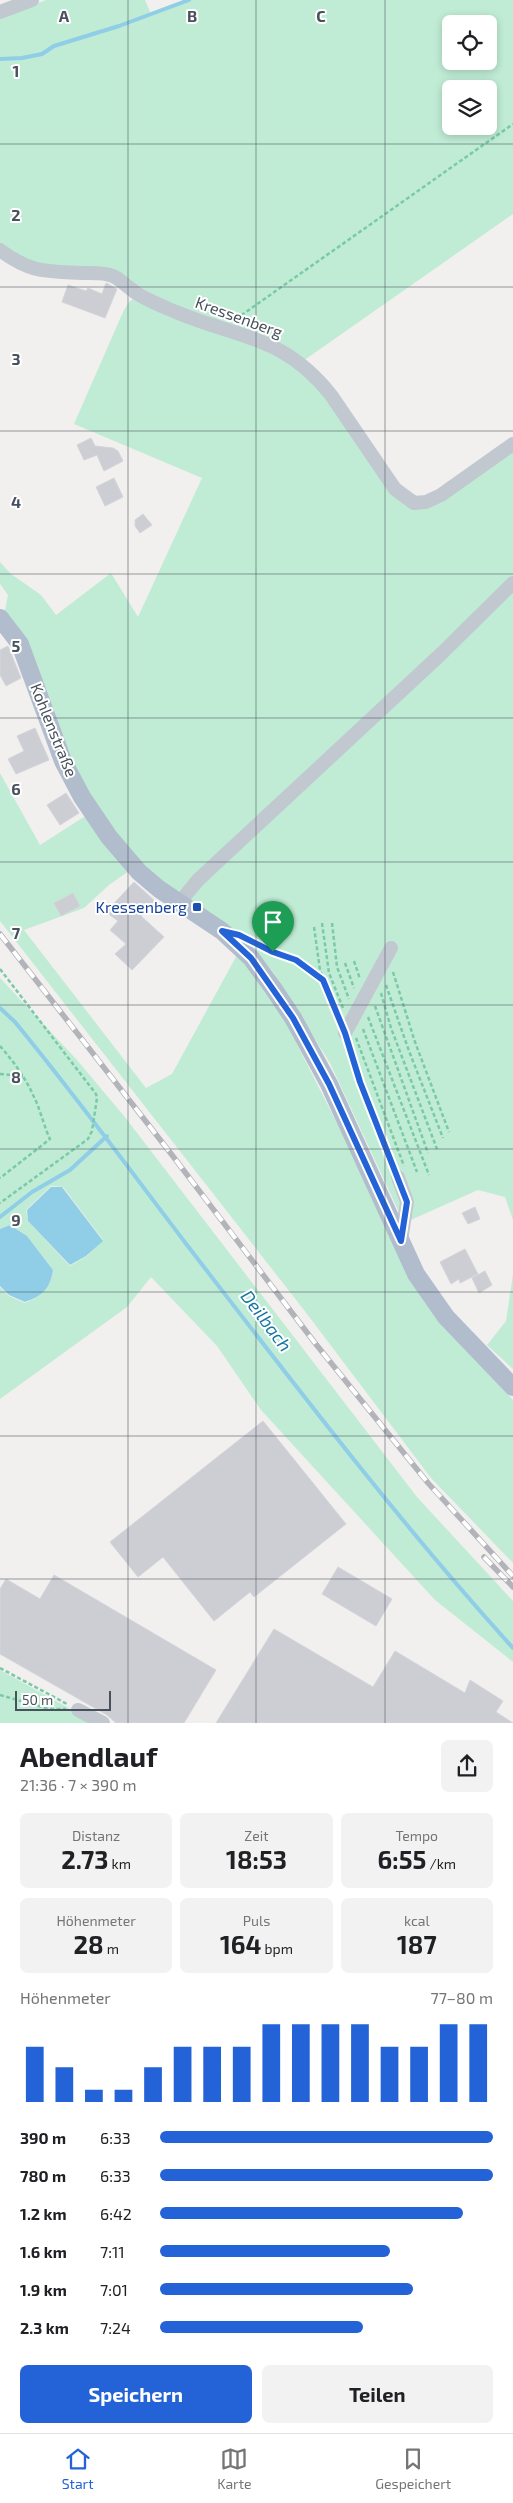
<!DOCTYPE html>
<html lang="de">
<meta charset="utf-8">
<style>
body{margin:0;font-family:"Exo 2",sans-serif;background:#f2f2f2;color:#202124;height:100vh;display:flex;flex-direction:column;font-size:19px;white-space:nowrap}
*{box-sizing:border-box;margin:0}
p{font-size:16px;color:#757577}
.icon{flex:none;width:28px;height:28px;fill:none;stroke:currentColor;stroke-width:2;stroke-linecap:round;stroke-linejoin:round}
.map{position:relative;height:1723px;overflow:hidden}
.drawer{display:flex;flex-direction:column;background:#fff;flex:1}
.drawer>*{flex:none}
.fabs{position:absolute;left:442px;top:15px;display:grid;gap:10px}
.fabs a{display:grid;place-items:center;width:55px;height:55px;border-radius:8px;background:#fff;box-shadow:0 2px 8px #0003;font-size:25px}
.scale{position:absolute;left:15px;bottom:12px;width:96px;box-sizing:border-box;padding-left:5px;border:2px solid #48515c;border-top:0;font-size:14px;line-height:18px;white-space:nowrap;color:#48515c;-webkit-text-stroke:4px #fff;paint-order:stroke}
.pin{position:absolute;display:grid;place-items:center;width:42px;height:42px;color:#fff;margin:-51px -21px;border-radius:50% 50% 50% 0;rotate:-45deg;box-shadow:0 0 5px #0007}
.pin .icon{rotate:45deg}
.round{display:grid;place-items:center;flex:none;width:52px;height:52px;border-radius:8px;background:#f2f2f2}
.summary{display:flex;align-items:center;justify-content:space-between;height:85px;padding:0 20px}
h1{font-size:28px;font-weight:700;line-height:38px}
.stats{display:grid;grid-template-columns:repeat(3,1fr);gap:8px;height:85px;padding:5px 20px}
.stats div{display:grid;align-content:center;border-radius:8px;background:#f2f2f2;text-align:center}
.stats b{font-size:25px;font-weight:700}
.stats small{font-size:14px;font-weight:400}
.stats p{font-size:14px}
.chart{height:140px;padding:10px 20px}
.chart p{display:flex;justify-content:space-between}
.chart svg{width:100%;height:90px;margin-top:5px;stroke:#2463d7;stroke-width:6}
.button{display:flex;gap:10px;margin-top:auto;padding:10px 20px}
.button a{flex:1;height:58px;border-radius:8px;background:#2463d7;color:#fff;font-size:20px;font-weight:700;line-height:58px;text-align:center}
.button a+a{background:#f2f2f2;color:#202124}
ul{padding:0 20px;list-style:none;font-size:16px}
li{display:grid;grid-template-columns:80px 60px 1fr;align-items:center;height:38px}
li i{height:12px;border-radius:6px;background:#2463d7}
.dock{display:flex;justify-content:space-around;align-items:center;height:70px;border-top:1px solid #e0e0e0;background:#fff;font-size:14px;color:#757577}
.dock a{display:grid;justify-items:center;gap:2px}
.dock .current{color:#2463d7}
.map>svg:first-child{display:block}
</style>
<div class="map">
<svg width="513" height="1723" viewBox="0 0 513 1723">
<rect width="100%" height="100%" fill="#f2efef"/>
<path fill="#c0ecd5" fill-rule="evenodd" d="M46,0H145L151,14L185,0H513V214L303,361C257,341 210,323 166,301C137,287 113,265 79,266L76,270L36,267L0,245V18ZM451,24H489V61H451ZM451,89H489V126H451Z
M135,297L299,365L413,506L513,446V579L190,886L178,891C103,859 38,687 4,615L8,595L0,584V562L11,574L41,595L56,615L111,573L138,617L202,478L74,424L123,312L129,302Z
M513,588V1220L505,1197L478,1190L404,1223L330,1063L273,972L239,935L189,899L207,876Z
M0,773L40,845L87,815L129,871L109,885L84,908L24,930L146,1088L172,1074L237,955L263,986L282,1015L342,1133L406,1270L425,1303L513,1400V1563L431,1478L304,1310L0,921Z
M0,978L77,1060L124,1116L417,1497L513,1601V1662L435,1600L261,1410L217,1346L151,1277L127,1307L0,1399V1287L9,1296L25,1303C42,1296 50,1288 53,1270L27,1236L10,1225L0,1229ZM51,1186L63,1187L103,1240L87,1256L70,1266L28,1221L26,1210Z
M513,1274V1369L487,1345L506,1321Z
M0,1670L83,1716L97,1723H0Z"/>
<path fill="#90cde7" d="M51,1187H62L103,1241L86,1256L70,1265L28,1221L27,1210Z
M10,1225L27,1236L53,1270C50,1289 42,1296 25,1302L9,1295L0,1286V1229Z"/>
<g fill="none" stroke-linecap="round" stroke-linejoin="round">
<path stroke="#90cde7" stroke-width="4" d="M0,59L22,58L42,54L54,46L119,26L189,0
M0,1008L15,1022C75,1095 130,1170 187,1245C292,1381 397,1520 513,1648
M0,1217L32,1192L70,1170L107,1136"/>
</g>
<path fill="#ccced4" stroke="#d4d5da" d="M106,283L117,289L105,318L62,302L68,285L86,291L88,288L102,294Z
M91,438L95,446L113,448L118,451L123,461L104,471L97,455L84,460L77,445Z
M114,478L123,497L105,506L96,487Z
M143,514L152,525L140,533L135,526V520Z
M8,646L21,678L6,686L0,675V650Z
M35,728L49,760L16,774L8,759L24,751L17,736Z
M66,793L79,813L60,825L47,805Z
M134,882L155,901L141,916L164,937L132,970L115,954L126,944L110,930L118,921L106,912Z
M73,893L80,906L61,916L54,903Z
M475,1207L480,1219L468,1224L462,1213Z
M465,1249L478,1274L460,1283L459,1279L451,1284L440,1262Z
M485,1271L492,1285L479,1293L472,1278Z
M263,1421L346,1524L254,1597L250,1592L214,1621L163,1557L138,1577L110,1542Z
M338,1567L392,1599L376,1626L322,1594Z
M54,1575L216,1670L184,1723H116L107,1715L0,1654V1589L6,1579L40,1599Z
M274,1629L373,1687L395,1651L465,1693L470,1680L503,1701L496,1712L513,1723H216Z"/>
<g fill="none" stroke-linecap="round" stroke-linejoin="round">
<path stroke="#7ac9a9" stroke-width="2.5" stroke-dasharray="4 2.5" stroke-linecap="butt" d="M236,319L513,124
M322,923L329,973L343,1008
M332,923L337,967L349,999
M314,927L320,970L339,1019
M261,946L296,960L321,979
M354,961L360,979
M345,963L354,988
M0,969L96,1094L97,1098L92,1131L88,1139L0,1203
M393,972L415,1042L449,1132
M386,985L409,1051L443,1138
M381,993L391,1028L437,1149
M375,1006L428,1153
M368,1017L429,1175
M363,1029L417,1172
M356,1038L404,1166
M349,1045L360,1082L394,1166
M0,1046C13,1061 25,1077 33,1095C40,1108 43,1124 50,1139L0,1178
M0,1074L23,1076
M0,1668L67,1704
M0,1695L49,1709H66"/>
<path stroke="#c1c8d0" stroke-width="14" d="M0,12L32,0
M0,250C31,273 45,271 82,273C92,273 104,272 113,276C120,279 125,285 131,289C143,299 162,306 176,312C240,339 283,335 331,395L395,489L414,503L426,502L441,495L513,444
M179,903L198,880L441,654L513,583
M345,1033L391,948
M398,1177L407,1202L401,1241
M78,1710L103,1723"/>
<path stroke="#b1bccc" stroke-width="18" d="M0,618L20,644L63,761L82,797L109,837L139,872L159,889L222,931L251,958L273,988L293,1018L329,1084L416,1274L446,1317L513,1387"/>
<defs>
<path id="rail" d="M0,934L172,1155L315,1343L428,1483L513,1576
M484,1557L513,1587"/>
</defs>
<use href="#rail" stroke="#b2b4b9" stroke-width="5.5"/>
<use href="#rail" stroke="#fff" stroke-width="4" stroke-dasharray="11" stroke-linecap="butt"/>
</g>
<g fill="none" stroke-linecap="round" stroke-linejoin="round">
<defs>
<path id="route" d="M222,931L239,935L273,952L296,960L323,980L345,1033L360,1082L407,1202L401,1241L329,1084L293,1018L251,958Z"/>
</defs>
<use href="#route" stroke="#fff" stroke-width="10"/>
<use href="#route" stroke="#2463d7" stroke-width="6"/>
</g>
<path fill="none" stroke="#48515c" stroke-width="1" stroke-opacity="0.55" d="M128,0V1723M256,0V1723M385,0V1723M0,144H513M0,287H513M0,431H513M0,574H513M0,718H513M0,862H513M0,1005H513M0,1149H513M0,1292H513M0,1436H513M0,1579H513"/>
<rect fill="#1a4fb4" stroke="#fff" stroke-width="2" x="192" y="902" width="10" height="10" rx="2.5"/>
<g text-anchor="middle" stroke-width="4" stroke-linejoin="round" paint-order="stroke">
<g font-size="16" fill="#48515c" stroke="#fff">
<text transform="translate(239 317) rotate(20)" y="6">Kressenberg</text>
<text transform="translate(54 730) rotate(68)" y="6">Kohlenstraße</text>
</g>
<g font-size="16" fill="#164399" stroke="#fff" text-anchor="end">
<text x="187" y="913">Kressenberg</text>
</g>
<g font-size="18" font-style="italic" fill="#1578a2" stroke="#fff">
<text transform="translate(266 1321) rotate(53)" y="6">Deilbach</text>
</g>
</g>
<g font-size="16" text-anchor="middle" font-weight="bold" fill="#48515c" stroke="#fff" stroke-width="4" stroke-linejoin="round" paint-order="stroke">
<text x="64" y="22">A</text>
<text x="192" y="22">B</text>
<text x="321" y="22">C</text>
<text x="16" y="77">1</text>
<text x="16" y="221">2</text>
<text x="16" y="365">3</text>
<text x="16" y="508">4</text>
<text x="16" y="652">5</text>
<text x="16" y="795">6</text>
<text x="16" y="939">7</text>
<text x="16" y="1083">8</text>
<text x="16" y="1226">9</text>
</g>
</svg>
<div class="fabs">
<a><svg class="icon" aria-label="locate" viewBox="0 0 24 24"><circle cx="12" cy="12" r="6"/><path d="M12 2v4M12 18v4M2 12h4M18 12h4"/></svg></a>
<a><svg class="icon" aria-label="layers" viewBox="0 0 24 24"><path d="M12 4l9 5-9 5-9-5zM3 14l9 5 9-5"/></svg></a>
</div>
<div class="scale">50 m</div>
<div class="pin" style="left:273px;top:952px;background:#1e9e55"><svg class="icon" aria-label="arrive" viewBox="0 0 24 24"><path d="M6 21V4h12l-3 4 3 4H6"/></svg></div>
</div>
<section class="drawer">
<div class="summary"><div><h1>Abendlauf</h1><p>21:36 · 7 × 390 m</p></div><a class="round"><svg class="icon" aria-label="share" viewBox="0 0 24 24"><path d="M12 15V3M7 8l5-5 5 5M5 13v7h14v-7"/></svg></a></div>
<div class="stats">
<div><p>Distanz</p><b>2.73<small> km</small></b></div>
<div><p>Zeit</p><b>18:53</b></div>
<div><p>Tempo</p><b>6:55<small> /km</small></b></div>
</div>
<div class="stats">
<div><p>Höhenmeter</p><b>28<small> m</small></b></div>
<div><p>Puls</p><b>164<small> bpm</small></b></div>
<div><p>kcal</p><b>187</b></div>
</div>
<div class="chart"><p><span>Höhenmeter</span>77–80 m</p>
<svg viewBox="0 0 160 44" preserveAspectRatio="none"><path d="M5 44V17M15 44V27M25 44V38M35 44V38M45 44V27M55 44V17M65 44V17M75 44V17M85 44V6M95 44V6M105 44V6M115 44V6M125 44V17M135 44V17M145 44V6M155 44V6"/></svg>
</div>
<ul>
<li><b>390 m</b>6:33<i style="width:100%"></i></li>
<li><b>780 m</b>6:33<i style="width:100%"></i></li>
<li><b>1.2 km</b>6:42<i style="width:91%"></i></li>
<li><b>1.6 km</b>7:11<i style="width:69%"></i></li>
<li><b>1.9 km</b>7:01<i style="width:76%"></i></li>
<li><b>2.3 km</b>7:24<i style="width:61%"></i></li>
</ul>
<div class="button"><a>Speichern</a><a>Teilen</a></div>
</section>
<nav class="dock">
<a class="current"><svg class="icon" aria-label="home" viewBox="0 0 24 24"><path d="M3 11l9-7 9 7M6 9v11h12V9"/></svg>Start</a>
<a><svg class="icon" aria-label="map" viewBox="0 0 24 24"><path d="M3 6l6-2 6 2 6-2v14l-6 2-6-2-6 2zM9 4v14M15 6v14"/></svg>Karte</a>
<a><svg class="icon" aria-label="saved" viewBox="0 0 24 24"><path d="M7 4h10v16l-5-4-5 4z"/></svg>Gespeichert</a>
</nav>
